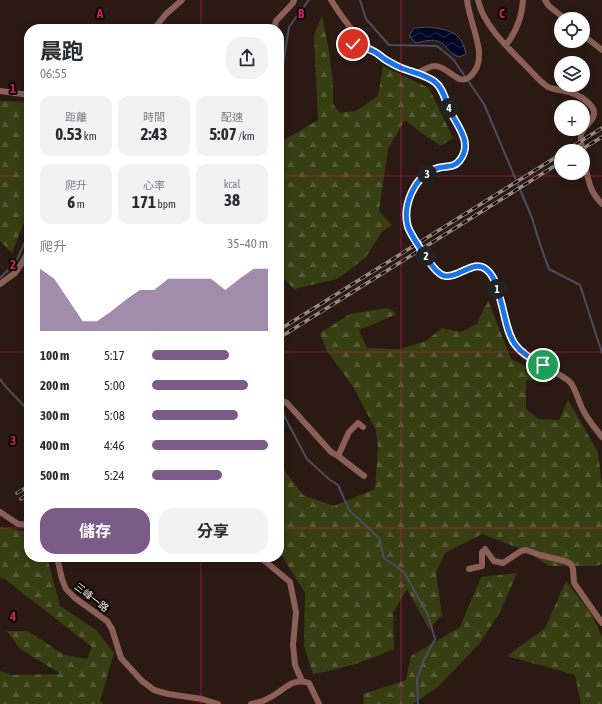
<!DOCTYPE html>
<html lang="zh-TW">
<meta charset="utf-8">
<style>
body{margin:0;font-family:"Asap Condensed","Noto Sans TC",sans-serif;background:#f2f2f3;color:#2b2b33;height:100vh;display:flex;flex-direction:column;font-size:15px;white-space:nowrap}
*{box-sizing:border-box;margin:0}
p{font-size:13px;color:#7c7c81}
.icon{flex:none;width:22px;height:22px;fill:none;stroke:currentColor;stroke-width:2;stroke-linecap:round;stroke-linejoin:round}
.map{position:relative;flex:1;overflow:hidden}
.side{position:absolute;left:24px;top:24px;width:260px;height:538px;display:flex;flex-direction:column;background:#fff;border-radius:16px;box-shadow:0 2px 10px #0003}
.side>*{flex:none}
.fabs{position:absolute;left:554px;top:12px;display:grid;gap:8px}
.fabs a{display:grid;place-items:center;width:36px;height:36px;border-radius:50%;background:#fff;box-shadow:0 2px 10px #0003;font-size:20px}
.pin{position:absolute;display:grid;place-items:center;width:34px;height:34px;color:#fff;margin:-17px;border:2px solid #fff;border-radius:50%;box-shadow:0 1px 4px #0007}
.km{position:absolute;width:20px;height:20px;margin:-10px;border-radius:50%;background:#222;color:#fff;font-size:11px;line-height:20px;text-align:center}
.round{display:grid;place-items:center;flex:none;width:42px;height:42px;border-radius:16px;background:#f2f2f3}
.summary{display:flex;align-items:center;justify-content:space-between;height:68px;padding:0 16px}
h1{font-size:22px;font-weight:700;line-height:30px}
.metrics{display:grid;grid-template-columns:repeat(3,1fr);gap:6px;height:68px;padding:4px 16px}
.metrics div{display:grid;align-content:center;border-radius:10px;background:#f2f2f3;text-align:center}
.metrics b{font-size:17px;font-weight:700}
.metrics small{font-size:11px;font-weight:400}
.metrics p{font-size:11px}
.chart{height:112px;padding:8px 16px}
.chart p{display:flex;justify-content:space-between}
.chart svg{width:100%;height:72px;margin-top:4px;fill:#7b5c89;opacity:.7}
.primary-button{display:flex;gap:8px;margin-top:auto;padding:8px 16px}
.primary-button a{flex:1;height:46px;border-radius:16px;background:#7b5c89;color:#fff;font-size:16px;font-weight:700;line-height:46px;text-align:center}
.primary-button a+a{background:#f2f2f3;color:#2b2b33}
ul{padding:0 16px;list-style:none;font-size:13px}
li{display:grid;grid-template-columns:64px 48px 1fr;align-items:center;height:30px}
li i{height:10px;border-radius:5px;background:#7b5c89}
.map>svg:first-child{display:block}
</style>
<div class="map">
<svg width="602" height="704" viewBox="0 0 602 704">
<defs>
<pattern id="forest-firs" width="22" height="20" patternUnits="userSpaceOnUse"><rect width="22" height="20" fill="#373e12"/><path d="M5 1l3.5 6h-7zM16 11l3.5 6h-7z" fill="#555a34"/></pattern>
<pattern id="water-waves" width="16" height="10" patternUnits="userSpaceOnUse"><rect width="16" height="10" fill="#000825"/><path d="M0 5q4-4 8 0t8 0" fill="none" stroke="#262c45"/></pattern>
</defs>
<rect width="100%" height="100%" fill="#2b1a13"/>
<path fill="url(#forest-firs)" d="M322,16L329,51L333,83V104L340,113L356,111L378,96L383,66L429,88L453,138L441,146L423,134L405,120L388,149L379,211L392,225L382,232L365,258L337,279L294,289L279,274V143L318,120L314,35Z
M0,101L28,102L29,104V210L12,253L1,242H0Z
M488,300L511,359L547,376L548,383L526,380V409L538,419L559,420L568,400L598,452L602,486V564L596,566H549L526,551L482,534L445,553L436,572L442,615L429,629L407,589L393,613L394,649C366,661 344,669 313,674L304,646L305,593L279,551V463L303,495L334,506L375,489L378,449L376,430L352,385L327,351L320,333L350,314L388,308L397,314L359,330L367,348L400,349L426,341L442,328L461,332L477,324Z
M0,527L29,532V557H47L60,606L96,630L114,653L100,701L103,704H0V671L11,675L61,674L20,649L7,631H28L64,655L87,659L92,647L6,580L0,578Z
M517,573L500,612L480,643L438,687L413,704H364L363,694L406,680L411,656L460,627L481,577Z
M566,581L591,613L602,637V704H581L575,675L507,656L545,628Z"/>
<path fill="url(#water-waves)" stroke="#4a4c5f" d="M428,27C449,30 461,31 466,54L459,57C450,54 451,51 444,45C437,37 425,41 416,43L409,36L414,28Z"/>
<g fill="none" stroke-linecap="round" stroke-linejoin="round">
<path stroke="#4a4c5f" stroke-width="2" d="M360,0L366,19L389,45L437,46L453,59L484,104L532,218L540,244L549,269L580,285L602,353
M279,84L283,65L289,27L309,0
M0,278L16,262L29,233
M0,379L6,387L29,411
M279,406L307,459L330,480L338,485L349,510L379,538L384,558L404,572L428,615L435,639L424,660L417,679L418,704"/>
<path stroke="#895f56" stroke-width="6" d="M331,0C346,24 361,43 385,59C391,63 398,67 405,69C418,75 435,77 442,91C445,98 447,105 451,112C456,122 464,132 465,144C466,151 461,162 454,165C448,168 441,166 435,169C414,177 403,205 408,225C410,235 435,274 445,276C459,279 472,258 487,270C502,282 503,324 512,342C524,363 553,367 570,382C576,389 578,400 582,408C587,419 595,428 602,437
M478,0C483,25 509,49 526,66C533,73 540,82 548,87C555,90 562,90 569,92C577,94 587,100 592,107C600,119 582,125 581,135C580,144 588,184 593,192C595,196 598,200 602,204
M545,0L549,6L565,19
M154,29L166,14L182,0
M274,29L276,21L293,3L294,0
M583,35L602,50
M506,45C516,32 522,16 523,0
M343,53L353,44L369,49
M418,73C423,70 429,66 435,66C450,66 460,92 474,72C479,66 479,59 479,51C477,34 469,17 467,0
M0,91L29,95
M0,284L15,273L22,263L29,250
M279,399L287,403L331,452L338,456L364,476
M338,456L349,432L358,423L363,427
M0,512L18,524L29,525
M57,557L62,579L66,589L75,598L107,621L112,629L121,658L142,681L154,690L168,694L202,699L218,704
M260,557L290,582L296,612L293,645L295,665L302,681
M469,569L482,566V552L485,549L494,561L503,563L521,551L526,550L540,555L565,561L571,564L573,569L574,583L602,623
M251,704C257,703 264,701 269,698C284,691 291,677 309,683L319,704"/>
<defs>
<path id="rail" d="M565,151L602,128
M579,151L602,137
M279,330L561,154
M279,338L561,162
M17,493L29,486
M21,499L29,493"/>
</defs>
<use href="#rail" stroke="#968782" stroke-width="3.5"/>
<use href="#rail" stroke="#0e0705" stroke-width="2" stroke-dasharray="6" stroke-linecap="butt"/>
</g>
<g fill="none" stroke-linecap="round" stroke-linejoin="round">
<defs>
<path id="route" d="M353,44C360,47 367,48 373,51C378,53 381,57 386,60C391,63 398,67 404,69C415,73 426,75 435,82C444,89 445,101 450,111C458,127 473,143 460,160C454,169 444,165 435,169C414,177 402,206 408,227C411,235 432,268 438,272C440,274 444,276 446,276C461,278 478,253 492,276C496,282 498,291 500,298C510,334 506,347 543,365"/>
</defs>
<use href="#route" stroke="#fff" stroke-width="8"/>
<use href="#route" stroke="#1a73e8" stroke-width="5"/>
</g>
<path fill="none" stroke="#c52362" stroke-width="1" stroke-opacity="0.55" d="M201,0V29M401,0V704M0,176H29M279,176H602M0,352H29M279,352H602M0,528H29M279,528H602M201,557V704"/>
<g text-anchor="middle" stroke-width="4" stroke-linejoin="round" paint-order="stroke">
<g font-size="10" fill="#f8ece7" stroke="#0e0705">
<text transform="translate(92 597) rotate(38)" y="4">三峰一路</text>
</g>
</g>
<g font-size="13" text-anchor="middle" font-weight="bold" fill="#c52362" stroke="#0e0705" stroke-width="4" stroke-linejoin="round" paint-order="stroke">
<text x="100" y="18">A</text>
<text x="301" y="18">B</text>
<text x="502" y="18">C</text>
<text x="13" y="93">1</text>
<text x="13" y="269">2</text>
<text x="13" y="445">3</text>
<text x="13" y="621">4</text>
</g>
</svg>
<div class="fabs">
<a><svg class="icon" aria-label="locate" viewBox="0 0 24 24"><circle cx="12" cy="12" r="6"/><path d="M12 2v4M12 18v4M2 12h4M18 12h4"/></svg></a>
<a><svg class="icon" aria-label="layers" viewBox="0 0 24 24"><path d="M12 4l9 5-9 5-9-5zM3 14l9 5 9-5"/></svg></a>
<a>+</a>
<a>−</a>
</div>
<div class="pin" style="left:543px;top:365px;background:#1e9e55"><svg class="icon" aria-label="arrive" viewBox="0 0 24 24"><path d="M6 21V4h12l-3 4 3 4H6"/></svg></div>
<div class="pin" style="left:353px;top:44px;background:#d93025"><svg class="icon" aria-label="check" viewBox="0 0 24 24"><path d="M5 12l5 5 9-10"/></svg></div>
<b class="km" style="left:497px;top:289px">1</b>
<b class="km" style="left:426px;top:256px">2</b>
<b class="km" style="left:427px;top:174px">3</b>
<b class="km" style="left:449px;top:108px">4</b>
<section class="side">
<div class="summary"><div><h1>晨跑</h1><p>06:55</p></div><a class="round"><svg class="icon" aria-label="share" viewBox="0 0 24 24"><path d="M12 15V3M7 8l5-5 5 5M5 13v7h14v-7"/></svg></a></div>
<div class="metrics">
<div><p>距離</p><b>0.53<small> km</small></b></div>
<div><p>時間</p><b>2:43</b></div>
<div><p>配速</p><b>5:07<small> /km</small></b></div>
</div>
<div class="metrics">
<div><p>爬升</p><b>6<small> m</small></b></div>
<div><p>心率</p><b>171<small> bpm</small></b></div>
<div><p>kcal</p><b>38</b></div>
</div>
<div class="chart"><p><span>爬升</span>35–40 m</p>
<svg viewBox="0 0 160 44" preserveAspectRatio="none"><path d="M0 44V6L10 12L20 25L30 38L40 38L50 32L60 25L70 19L80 19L90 12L100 12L110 12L120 12L130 19L140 12L150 6L160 6V44z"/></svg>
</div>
<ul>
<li><b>100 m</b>5:17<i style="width:66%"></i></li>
<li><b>200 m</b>5:00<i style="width:83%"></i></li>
<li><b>300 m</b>5:08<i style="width:74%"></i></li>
<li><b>400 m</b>4:46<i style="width:100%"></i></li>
<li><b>500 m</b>5:24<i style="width:60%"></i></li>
</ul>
<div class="primary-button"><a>儲存</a><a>分享</a></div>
</section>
</div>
